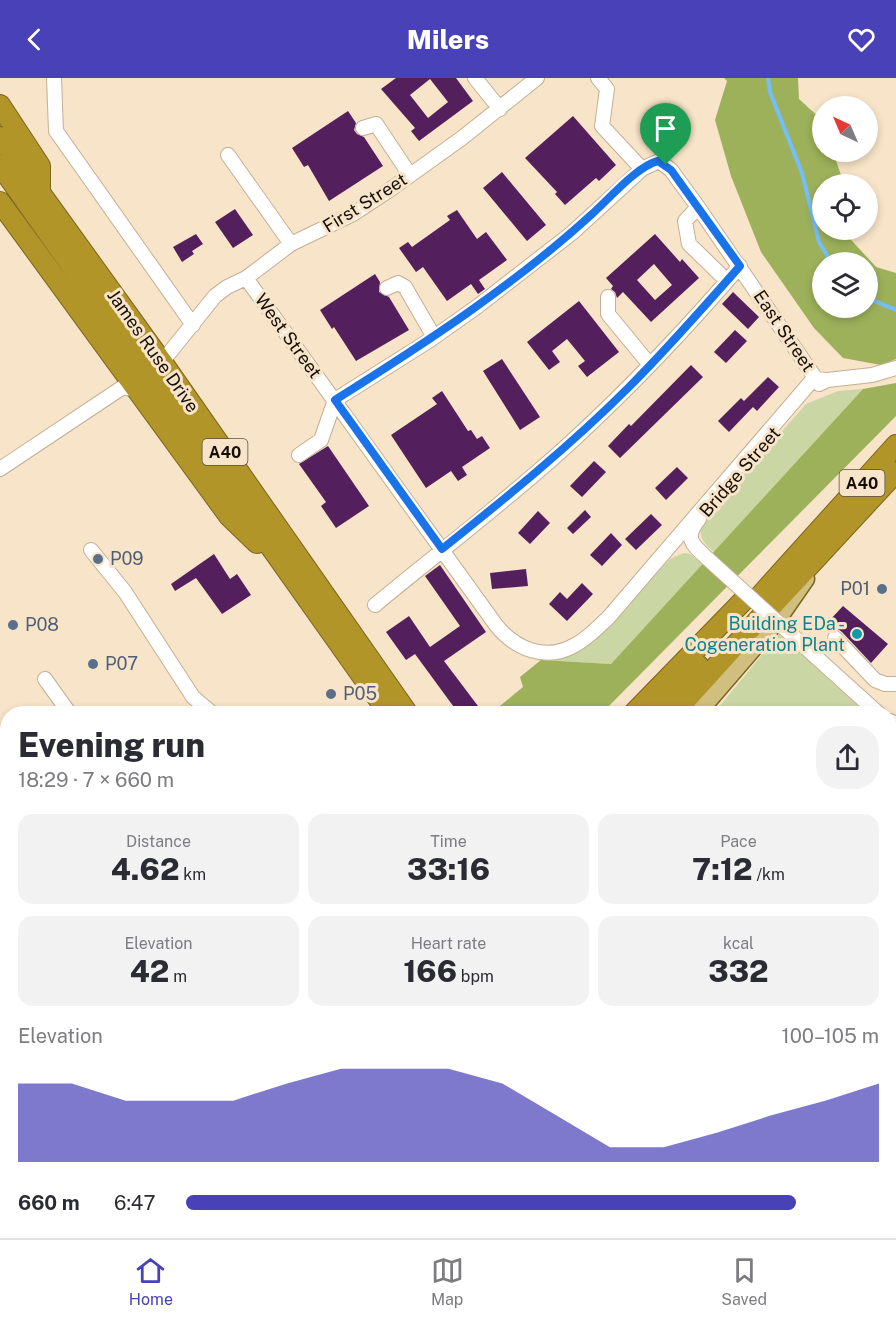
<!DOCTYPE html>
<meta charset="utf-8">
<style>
body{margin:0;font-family:"Public Sans",sans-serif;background:#f2f2f3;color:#2b2b33;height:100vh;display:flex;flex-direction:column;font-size:22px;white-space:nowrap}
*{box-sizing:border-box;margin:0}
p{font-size:20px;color:#7c7c81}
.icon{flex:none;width:33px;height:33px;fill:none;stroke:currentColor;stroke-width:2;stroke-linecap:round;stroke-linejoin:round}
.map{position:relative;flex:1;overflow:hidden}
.sheet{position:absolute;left:0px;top:628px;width:897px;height:532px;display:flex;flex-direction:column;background:#fff;border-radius:24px 24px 0 0;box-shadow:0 3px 9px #0003}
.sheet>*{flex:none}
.needle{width:39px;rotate:316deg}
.tools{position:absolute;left:812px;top:18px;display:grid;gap:12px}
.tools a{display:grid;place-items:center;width:66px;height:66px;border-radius:50%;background:#fff;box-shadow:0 3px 9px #0003;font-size:30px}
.pin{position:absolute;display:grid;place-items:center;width:51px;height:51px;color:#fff;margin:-62px -26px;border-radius:50% 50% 50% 0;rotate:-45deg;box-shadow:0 0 6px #0007}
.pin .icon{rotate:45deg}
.round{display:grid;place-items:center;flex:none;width:63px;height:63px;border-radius:24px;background:#f2f2f3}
.head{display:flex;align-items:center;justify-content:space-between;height:102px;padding:0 18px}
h1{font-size:33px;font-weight:800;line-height:45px}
.figures{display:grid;grid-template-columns:repeat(3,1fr);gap:9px;height:102px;padding:6px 18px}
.figures div{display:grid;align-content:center;border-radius:15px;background:#f2f2f3;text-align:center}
.figures b{font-size:30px;font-weight:800}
.figures small{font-size:16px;font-weight:400}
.figures p{font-size:16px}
.chart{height:168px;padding:12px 18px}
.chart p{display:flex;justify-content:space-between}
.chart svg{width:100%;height:108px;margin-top:6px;fill:#4841b7;opacity:.7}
ul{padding:0 18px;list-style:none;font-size:20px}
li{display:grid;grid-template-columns:96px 72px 1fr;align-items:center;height:45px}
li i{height:15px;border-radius:8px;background:#4841b7}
header{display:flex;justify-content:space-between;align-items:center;height:78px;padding:0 18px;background:#4841b7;color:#fff;font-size:27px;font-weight:800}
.dock{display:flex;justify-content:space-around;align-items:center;height:84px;border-top:2px solid #e1e1e2;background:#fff;font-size:16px;color:#7c7c81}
.dock a{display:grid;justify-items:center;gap:3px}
.dock .active{color:#4841b7}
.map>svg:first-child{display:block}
</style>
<header><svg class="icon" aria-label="back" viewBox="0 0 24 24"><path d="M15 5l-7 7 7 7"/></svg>Milers<svg class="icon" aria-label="heart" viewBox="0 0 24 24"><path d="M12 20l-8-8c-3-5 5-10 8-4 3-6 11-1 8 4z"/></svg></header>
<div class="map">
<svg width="896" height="1160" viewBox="0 0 896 1160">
<rect width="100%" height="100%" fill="#f8e4c8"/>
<path fill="#cad7a4" d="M863,311L714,474C702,464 700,461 701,445L806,326L838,313Z
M684,475L690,476L703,487L611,586L541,582L567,577L588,567L670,481Z
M779,556L867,636H713Z
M890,662C896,691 895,767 890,802Z
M7,974V1117L0,1121V977Z"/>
<path fill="#9db15b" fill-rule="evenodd" d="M724,0H798L799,21L822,42V74H833L841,97V106H822V152H842L876,189L896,195V281L881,287L843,280L814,250L761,174L731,98L715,42L727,3ZM822,184H867V230H822Z
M896,305V338L601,636H490L523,609L520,599L541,582L611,586L863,311Z"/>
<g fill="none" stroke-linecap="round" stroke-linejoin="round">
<path stroke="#76befb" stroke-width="4" d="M768,0L770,14L802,95L819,164L831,184
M867,220L896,232"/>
</g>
<path fill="#53205d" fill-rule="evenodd" d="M396,0H456L473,23L419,63L411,53L415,50L381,11ZM430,1L448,24L428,40L410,17Z
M348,33L356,45L354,52L357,56L364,59L383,88L329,123L308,87L304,89L292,70Z
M573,38L616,87L599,103L596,100L565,127L555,116L557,114L525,80Z
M502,94L546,147L527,163L483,110Z
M235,131L253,157L233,170L215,144Z
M457,132L477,161L486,154L507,182L479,202L485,211L478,216L471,206L447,223L423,189L416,194L399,170L408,164L412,169L450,142L447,138Z
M196,156L203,166L192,173L194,176L182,184L173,169Z
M655,156L680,184L682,181L699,200L651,244L623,214L617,220L615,214L611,211L613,208L606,200ZM654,186L672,207L655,222L637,202Z
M375,196L380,204L379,214L389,219L409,252L356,283L334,249L332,251L320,232Z
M733,214L759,239L748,251L722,226Z
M579,223L619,274L587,299L578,288L585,283L567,261L552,273L560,284L549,292L527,264Z
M735,252L747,263L726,285L714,274Z
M502,281L540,339L520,352L483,293Z
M691,287L703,299L620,380L608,368L629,346L631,348Z
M768,299L779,309L757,333L753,329L729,354L718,343L741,320L744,323Z
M442,313L468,353L471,352L477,361L482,358L490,370L462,389L467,397L458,403L451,393L426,410L391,357L437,326L432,320Z
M328,368L369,428L336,450L321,428L326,424L299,386Z
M594,383L606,394L582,419L570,408Z
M677,389L688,400L666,422L655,410Z
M585,432L591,439L573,456L567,450Z
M538,433L550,445L530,466L518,455Z
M651,436L662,447L636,472L625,461Z
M611,455L622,467L602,488L590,477Z
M214,476L230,501L237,496L251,517L222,536L196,500L175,513L171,506Z
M440,487L486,554L444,583L481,632L476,636H459L415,576L406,582L386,554L409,538L430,569L460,548L425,498Z
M526,491L528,508L492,511L490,495Z
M582,505L593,516L567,543L549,526L560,514L567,521Z
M843,528L888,566L871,585L842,554L828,544Z"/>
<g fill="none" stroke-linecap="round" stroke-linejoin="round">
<defs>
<path id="minor" d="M54,0L56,53L193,247
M475,0L500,31
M598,0L607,11L602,48L642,91
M363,50L376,46L410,97
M228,77L291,166
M698,129L685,143L689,166L727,203
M246,200L496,547C515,571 546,584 575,567C587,561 598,549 608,540L815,299
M387,210L398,205L405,209L434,259
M608,219V236L650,287
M162,284L215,218L227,209L246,200L291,166L353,136L388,113L462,60L537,0
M819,306L827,302L872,297L896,290
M299,377L321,362L335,322L430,262L478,228L572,155L642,91L659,83L671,92L698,129L816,301L827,302
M0,391L123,309L139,313
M699,441C683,461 693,467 708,481
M91,472L125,514L193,619L213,636
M375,527C440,473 508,422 570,365C631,309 687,250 740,188
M835,560L875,602L885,606H896
M816,579L879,636
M45,601L70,636
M890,643L896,646
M890,822L896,788
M890,950H896
M0,967L8,965
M230,1154L233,1160
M495,1154L499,1160
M692,1154L696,1160
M792,1154L797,1160
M846,1154L850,1160"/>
<path id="major" d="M781,537L806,501
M697,636L772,549
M0,1138L8,1133
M717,1154L724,1160
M748,1154L752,1160
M0,1155L8,1150"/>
<path id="highway" d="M0,27L40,88V114
M0,59L162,284L408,636
M0,87L389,636
M0,124L229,438L257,465
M760,518L896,367
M772,528L896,394
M633,636L743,523
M654,636L698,587
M673,636L761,539"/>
</defs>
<use href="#minor" stroke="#c3af94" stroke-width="16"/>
<use href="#major" stroke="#7a651c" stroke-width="19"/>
<use href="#highway" stroke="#7a651c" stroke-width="22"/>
<use href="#minor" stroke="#fff" stroke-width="14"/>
<use href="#major" stroke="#d0bf7f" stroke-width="16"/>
<use href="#highway" stroke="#b19529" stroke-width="20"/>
<defs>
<path id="minor-bridge" d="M708,481L816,579"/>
</defs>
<use href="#minor-bridge" stroke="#c3af94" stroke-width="16" stroke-linecap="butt"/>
<use href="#minor-bridge" stroke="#fff" stroke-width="14"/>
</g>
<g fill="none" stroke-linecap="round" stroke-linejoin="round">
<defs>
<path id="route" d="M658,83L671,92L740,188C704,229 668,270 629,309C571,367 507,419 442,471L335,322C424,266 513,208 591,137C608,122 637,88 658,83Z"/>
</defs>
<use href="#route" stroke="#fff" stroke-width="12"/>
<use href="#route" stroke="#1a73e8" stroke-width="8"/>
</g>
<g fill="#5c6f8a" stroke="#f8e4c8" stroke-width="2">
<circle cx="98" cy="481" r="6"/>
<circle cx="882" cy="511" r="6"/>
<circle cx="13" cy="547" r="6"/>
<circle cx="93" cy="586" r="6"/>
<circle cx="331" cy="616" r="6"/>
</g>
<circle fill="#0f9aa8" stroke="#f8e4c8" stroke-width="2" cx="857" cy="556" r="6"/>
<g text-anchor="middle" stroke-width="6" stroke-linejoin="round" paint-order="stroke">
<g fill="#f8e4c8" stroke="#584e40" stroke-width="1.5">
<rect x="202.5" y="361" width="45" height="26" rx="4.5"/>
<rect x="839.5" y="392" width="45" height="26" rx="4.5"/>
</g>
<g font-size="16" font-weight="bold" fill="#140d05">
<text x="225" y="380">A40</text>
<text x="862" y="411">A40</text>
</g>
<g font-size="18" fill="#140d05" stroke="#f8e4c8">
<text transform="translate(365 125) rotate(-32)" y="6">First Street</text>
<text transform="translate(784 253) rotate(56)" y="6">East Street</text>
<text transform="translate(288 258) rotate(54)" y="6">West Street</text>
<text transform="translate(153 273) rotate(55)" y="6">James Ruse Drive</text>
<text transform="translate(740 394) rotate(-49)" y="6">Bridge Street</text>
</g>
<g font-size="18" fill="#4e5e75" stroke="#f8e4c8" text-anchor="start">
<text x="110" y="487">P09</text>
<text x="870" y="517" text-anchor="end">P01</text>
<text x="25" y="553">P08</text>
<text x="105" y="592">P07</text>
<text x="343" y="622">P05</text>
</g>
<g font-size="18" fill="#0d838f" stroke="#f8e4c8" text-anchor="end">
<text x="845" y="552">Building EDa -<tspan x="845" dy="21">Cogeneration Plant</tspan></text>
</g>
</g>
</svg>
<div class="tools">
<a><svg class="needle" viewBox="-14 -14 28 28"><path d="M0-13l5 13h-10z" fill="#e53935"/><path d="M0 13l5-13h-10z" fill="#7c7c81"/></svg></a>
<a><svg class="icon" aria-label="locate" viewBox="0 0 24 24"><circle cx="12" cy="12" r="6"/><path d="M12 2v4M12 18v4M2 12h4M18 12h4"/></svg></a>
<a><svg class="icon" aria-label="layers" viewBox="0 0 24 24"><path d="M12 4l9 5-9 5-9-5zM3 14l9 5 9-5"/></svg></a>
</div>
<div class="pin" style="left:666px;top:87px;background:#1e9e55"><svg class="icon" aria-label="arrive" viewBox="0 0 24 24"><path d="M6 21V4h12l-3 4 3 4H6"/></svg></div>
<section class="sheet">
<div class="head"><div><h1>Evening run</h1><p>18:29 · 7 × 660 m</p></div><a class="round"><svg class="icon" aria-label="share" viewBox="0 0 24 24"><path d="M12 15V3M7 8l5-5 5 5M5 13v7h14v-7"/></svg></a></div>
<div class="figures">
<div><p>Distance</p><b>4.62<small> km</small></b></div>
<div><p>Time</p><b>33:16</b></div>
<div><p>Pace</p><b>7:12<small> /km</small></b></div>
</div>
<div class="figures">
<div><p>Elevation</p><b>42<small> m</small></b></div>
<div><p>Heart rate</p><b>166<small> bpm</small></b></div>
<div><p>kcal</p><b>332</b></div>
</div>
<div class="chart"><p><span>Elevation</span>100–105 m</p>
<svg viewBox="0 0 160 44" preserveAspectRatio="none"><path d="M0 44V12L10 12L20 19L30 19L40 19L50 12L60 6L70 6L80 6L90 12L100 25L110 38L120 38L130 32L140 25L150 19L160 12V44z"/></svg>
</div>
<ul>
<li><b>660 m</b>6:47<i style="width:88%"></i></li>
</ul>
</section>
</div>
<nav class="dock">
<a class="active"><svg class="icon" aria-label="home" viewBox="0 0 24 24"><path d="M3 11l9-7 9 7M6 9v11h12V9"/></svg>Home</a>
<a><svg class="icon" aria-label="map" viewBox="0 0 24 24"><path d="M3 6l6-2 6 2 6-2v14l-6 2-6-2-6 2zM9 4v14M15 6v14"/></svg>Map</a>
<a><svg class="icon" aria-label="saved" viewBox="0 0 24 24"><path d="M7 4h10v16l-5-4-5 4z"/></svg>Saved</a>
</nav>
